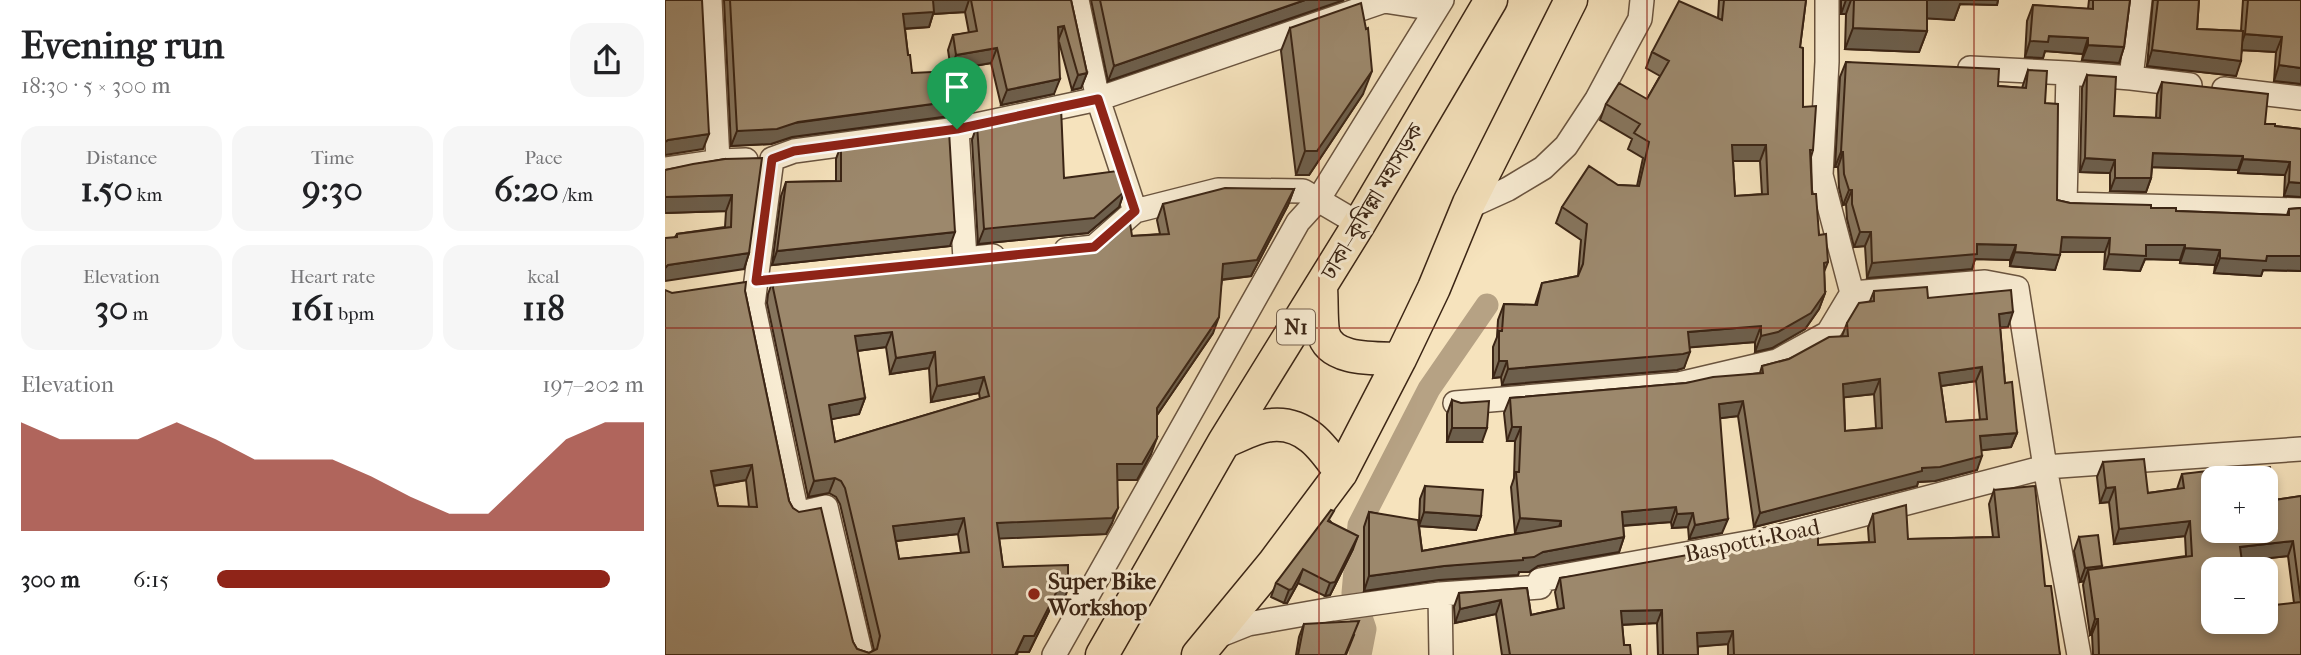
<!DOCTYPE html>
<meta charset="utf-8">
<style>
body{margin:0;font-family:"IM FELL French Canon","Noto Serif Bengali",serif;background:#f6f6f6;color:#202124;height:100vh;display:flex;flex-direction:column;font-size:26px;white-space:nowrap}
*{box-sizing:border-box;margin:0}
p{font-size:23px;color:#757577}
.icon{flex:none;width:38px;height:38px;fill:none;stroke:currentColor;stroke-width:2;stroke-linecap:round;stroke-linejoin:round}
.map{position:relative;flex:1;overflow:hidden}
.panel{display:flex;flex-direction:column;background:#fff;width:665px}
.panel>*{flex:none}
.fabs{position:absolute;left:1536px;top:466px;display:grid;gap:14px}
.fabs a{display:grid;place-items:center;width:77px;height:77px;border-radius:14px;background:#fff;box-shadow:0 4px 10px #0003;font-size:35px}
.pin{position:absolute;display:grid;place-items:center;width:60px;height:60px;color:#fff;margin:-72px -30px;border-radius:50% 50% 50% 0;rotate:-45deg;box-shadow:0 0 7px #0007}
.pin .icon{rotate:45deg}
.round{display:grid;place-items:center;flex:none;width:74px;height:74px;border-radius:21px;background:#f6f6f6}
.head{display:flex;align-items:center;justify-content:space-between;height:119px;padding:0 21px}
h1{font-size:38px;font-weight:700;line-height:52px}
.metrics{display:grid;grid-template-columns:repeat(3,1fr);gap:10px;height:119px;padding:7px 21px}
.metrics div{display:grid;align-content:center;border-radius:18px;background:#f6f6f6;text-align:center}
.metrics b{font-size:35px;font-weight:700}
.metrics small{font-size:19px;font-weight:400}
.metrics p{font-size:19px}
.chart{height:196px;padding:14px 21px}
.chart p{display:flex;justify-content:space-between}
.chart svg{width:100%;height:126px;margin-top:7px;fill:#8f2418;opacity:.7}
ul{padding:0 21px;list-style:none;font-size:23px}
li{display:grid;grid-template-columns:112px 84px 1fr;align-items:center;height:52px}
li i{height:18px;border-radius:9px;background:#8f2418}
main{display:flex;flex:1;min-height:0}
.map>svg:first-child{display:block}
</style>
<main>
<section class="panel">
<div class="head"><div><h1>Evening run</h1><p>18:30 · 5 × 300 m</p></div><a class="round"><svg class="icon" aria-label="share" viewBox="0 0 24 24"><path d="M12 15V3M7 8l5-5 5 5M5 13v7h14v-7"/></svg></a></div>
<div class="metrics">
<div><p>Distance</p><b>1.50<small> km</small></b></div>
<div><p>Time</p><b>9:30</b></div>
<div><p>Pace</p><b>6:20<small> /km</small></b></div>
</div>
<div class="metrics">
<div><p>Elevation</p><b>30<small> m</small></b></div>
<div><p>Heart rate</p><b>161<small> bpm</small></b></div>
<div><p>kcal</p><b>118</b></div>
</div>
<div class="chart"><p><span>Elevation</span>197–202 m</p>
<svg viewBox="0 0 160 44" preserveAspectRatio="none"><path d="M0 44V6L10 12L20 12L30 12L40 6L50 12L60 19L70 19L80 19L90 25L100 32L110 38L120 38L130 25L140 12L150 6L160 6V44z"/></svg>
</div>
<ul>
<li><b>300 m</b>6:15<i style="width:92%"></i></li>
</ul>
</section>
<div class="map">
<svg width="1636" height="655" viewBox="0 0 1636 655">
<rect width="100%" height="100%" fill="#f6e3bd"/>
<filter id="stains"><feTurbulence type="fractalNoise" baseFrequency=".00286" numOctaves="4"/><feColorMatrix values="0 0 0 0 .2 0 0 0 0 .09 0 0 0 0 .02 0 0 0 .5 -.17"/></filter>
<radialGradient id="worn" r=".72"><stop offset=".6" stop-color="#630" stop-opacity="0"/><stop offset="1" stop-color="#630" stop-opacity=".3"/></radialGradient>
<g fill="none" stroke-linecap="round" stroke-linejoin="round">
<path stroke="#b6a284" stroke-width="23" d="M695,655L700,629L688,593L694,525L764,389L822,305"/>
<defs>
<path id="minor" d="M45,0L53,161L81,160
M412,0L433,99L470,211
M1162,0V62L1156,175L1187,293L1320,282L1352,288L1380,467L1414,655
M1475,0L1466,78L1403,73L1400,204L1636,210
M1305,68L1403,73
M1466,78L1525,85
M1559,89L1636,98
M0,169L49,162
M804,203L810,204L843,189L878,168L901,146L932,99L963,41L975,19L977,0
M401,250L429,247L470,211L553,190L638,191L694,224
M328,256L300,259L292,129L433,99L719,1L771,9
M790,403L1014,384L1112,361L1163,333L1187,293
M775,594L776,655
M548,638L583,624L668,609L775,594L875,587V580L1104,539L1380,467L1636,449
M196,655L161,507L132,514L88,304L107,159L129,151L292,129
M389,655L633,222L653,200L777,0"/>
<path id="highway" d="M656,288C657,302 656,318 658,332C664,362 712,358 735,359
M559,442C574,436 591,426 607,425C641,422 659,449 676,473
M437,655L559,442L694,224L826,0
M533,655L608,564L676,473L735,359L769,288L804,203L906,0"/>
</defs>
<use href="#minor" stroke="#6a543f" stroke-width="26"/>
<use href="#highway" stroke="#3b2515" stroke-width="35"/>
<use href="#minor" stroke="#f9edd4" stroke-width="23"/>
<use href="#highway" stroke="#f6e3bd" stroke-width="32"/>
</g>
<path fill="#86755d" stroke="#3b2515" stroke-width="2" fill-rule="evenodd" d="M59,0H406L422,73L416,88L407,90L394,42L389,94L336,105L326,63L286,70L283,50L288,35L304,33L300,12L268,14L264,27L240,29L243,55L247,73L290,101L285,116L127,137L106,144L66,146Z
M426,0H679L443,81Z
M1054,0H1141L1135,47L1138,107L1148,150L1146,157L1147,194L1154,235L1163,262L1159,272L1160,293L1154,309L1140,329L1107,348L1090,352V342L1025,347L1019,368L1012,370L837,385L836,377L828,378V347L832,337L833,320L839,304L870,305L877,283L913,276L916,240L891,223L897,207L953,185L972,186L978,158L963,149L967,139L935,120L941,104L982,99L995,76L981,68L987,52L1053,18ZM1068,161H1095L1097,194L1070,196Z
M1176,0H1333L1332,5L1295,4L1289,20L1262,18V31L1254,52L1180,49L1181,14H1176Z
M1424,0H1465L1459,47L1454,63L1417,60L1418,54L1380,51L1378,58L1360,57L1362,21L1368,5L1423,9Z
M1488,0H1534L1532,29L1576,31L1578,0H1636V84L1609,81L1611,52L1577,50L1571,76L1482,66Z
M625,28L698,94L644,175H631L616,51Z
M1181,62L1333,86L1357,88L1363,70L1380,103L1392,200L1405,203L1486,208L1511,211L1622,215L1624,209L1636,208V271L1598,270L1596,276L1549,273L1550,265L1515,263V260L1480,259L1475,271L1439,269L1440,252H1395L1390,270L1345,266V260L1310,259L1307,269L1202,278L1200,246L1189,247L1182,219L1181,204L1178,205L1174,188L1173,167H1170L1175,77Z
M1422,75L1449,116L1491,118L1492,95L1497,82L1600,124L1610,126L1636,129V197L1619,196L1620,175L1573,173V170L1487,167L1486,178L1481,192L1445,191V173L1415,172L1417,88Z
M312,125L399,178L459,192L454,207L423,233L313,244L307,140Z
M176,145L285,246L107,265L116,196L121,182L171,181V159Z
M60,159L84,253L79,269L10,237L12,234L60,227L61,211L0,213V170Z
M629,189L623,205L586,276L557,280L548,333L492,415L486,454L472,480H452L447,523L441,534L334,538L338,567L397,605H387L364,652L0,655L7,293L80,291L124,501L188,642L192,649L204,653L209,650L175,504L171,497L164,493L143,497L102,303L103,294L109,278L436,245L467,236L495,234L492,220L498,204ZM221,347L225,374L264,368L266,402L314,393L315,399L170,442L166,419L194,414L200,398L192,351ZM81,480L84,507L53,506L49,486ZM293,534L296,553L234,559L231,541Z
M1209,291L1263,298L1343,327L1335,328L1340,383L1352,433L1346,447L1316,450L1312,470L1270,481L1253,482L1252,486L1089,527L1073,416L1055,418L1057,533L1024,539L1023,527L1007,528L1006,522L958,526L959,537L954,552L873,566L864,572H854L853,575L774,580L699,591V527L704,512L754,523L755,499L760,486L816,516L811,530L754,526L757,551L855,533H850L846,487L849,478L850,441H842L839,413L845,398L1021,383L1095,373L1097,366L1124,359L1177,336L1182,323L1205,301ZM1311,381L1315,420L1281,422L1276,386ZM1209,394L1211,428L1180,431L1179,397Z
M787,400L817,442H782V414Z
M1438,462L1483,493L1512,489L1517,474L1559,472L1609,500L1636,496V655H1428L1427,634L1425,635L1418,585L1419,581L1415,582L1409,551L1414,537L1437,566L1436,568L1521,556L1520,536L1449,544L1444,502L1435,503L1432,477ZM1623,556L1629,603L1549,621L1577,561Z
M1329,490L1380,586L1395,655H1063V644L1033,646V655H993L992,623L957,625L959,645L966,655H837L831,614L790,623L789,607L794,593L862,588L866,615L893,609L890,592L895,578L1153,545L1204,542L1203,528L1208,514L1243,539L1328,537L1324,504Z
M665,521L688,549L665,595L660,596L633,583L622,603H619L606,597L611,583Z
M639,624L689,635L681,655H631L634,637Z"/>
<path fill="#6d5f4c" stroke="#3b2515" stroke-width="2" d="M268,0H304L300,12L268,14L264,27L232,29L238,14Z
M640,0H679L443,81L449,66Z
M1181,0H1186L1181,14H1176Z
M1261,0H1333L1332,5L1295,4L1289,20L1255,18Z
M399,26L393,41V27Z
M1188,28L1262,31L1254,52L1180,49Z
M1580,34L1617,37L1611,52L1574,50Z
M1384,36L1423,38L1418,54L1380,51L1378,58L1360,57L1365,41Z
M1423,45L1459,47L1454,63L1417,60Z
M332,48L326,63L286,70L291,55Z
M1487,50L1576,61L1571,76L1482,66Z
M1614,65L1636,68V84L1609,81Z
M707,71L698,94L644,175H631L640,151Z
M422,73L416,88L407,90L413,75Z
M395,79L389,94L336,105L342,90Z
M290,101L285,116L127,137L106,144L66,146L72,131Z
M44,134L38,149L0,155V142L3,140Z
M1067,145H1101L1095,161H1062Z
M1176,152H1178L1173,167H1170Z
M1488,153L1578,156L1573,170L1483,167Z
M1420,158L1450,160L1445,173L1415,172Z
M1578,159L1625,162L1620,175L1573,173Z
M1450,178H1486L1481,192L1445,191Z
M1624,182L1636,183V197L1619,196Z
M629,189L623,205L586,276L552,280L558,264Z
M1184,190H1187L1181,204L1178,205Z
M459,192L454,207L423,233L313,244L319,229Z
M67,195L61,211L0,213V197Z
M290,232L285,246L107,265L112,251Z
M1195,232H1206L1200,246L1189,247Z
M1397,237L1445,238L1440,252H1391Z
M1312,244L1351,245L1345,260L1310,259L1307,269L1202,278L1207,263Z
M1481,245H1520L1515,260L1480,259L1475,271L1439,269L1444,254Z
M1520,248L1555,250L1550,265L1515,263Z
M1350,252L1395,255L1390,270L1345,266Z
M84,253L79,269L0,281V268L3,265Z
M1602,256H1636V271L1598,270L1596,276L1549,273L1555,258Z
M1160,293L1154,309L1140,329L1107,348L1090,352L1096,336Z
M1348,312L1343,327L1328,328L1334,314Z
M554,317L548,333L486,424L492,408Z
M1096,326L1090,342L1017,348L1023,332Z
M227,332L221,347L184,352L190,336Z
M270,352L264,368L225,374L231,358Z
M1025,352L1019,368L1012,370L837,385L843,369Z
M834,361H842L836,377L828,378Z
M1317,367L1311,381L1269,387L1274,373Z
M319,377L314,393L266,402L272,386Z
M1215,379L1209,394L1173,398L1178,384Z
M200,398L194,414L158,421L164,405Z
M1078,401L1073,416L1049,419L1054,404Z
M847,427H856L850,441H842Z
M787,428H822L817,442H782Z
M1352,433L1346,447L1310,451L1315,436Z
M492,438L486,454L472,480H446L452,464Z
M1317,456L1312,470L1270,481L1253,482L1252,486L1089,527L1095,513L1257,468Z
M87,465L81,480L40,487L46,471Z
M170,478L164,493L143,497L149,481Z
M1450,487L1444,502L1435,503L1441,488Z
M1011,507L1006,522L952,526L957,512Z
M453,508L447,523L441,534L326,539L332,523Z
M759,512L816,516L811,530L754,526Z
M1028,513L1023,527L1007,528L1012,514Z
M299,518L293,534L222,542L228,526Z
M855,518L896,521L891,536L850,533Z
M1063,519L1057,533L1024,539L1030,525Z
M1525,521L1520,536L1449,544L1454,529Z
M693,536L688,549L665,595L660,596L665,583Z
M959,537L954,552L873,566L864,572H854L853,575L774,580L699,591L704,576L779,566L858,558L878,552Z
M1628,541L1623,556L1570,562L1575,547Z
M1437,566L1432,580L1423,570L1419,581L1415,582L1420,568Z
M638,569L633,583L622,603H619L624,590Z
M393,589H403L397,605H387L364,652H353L352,655H350L359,636Z
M836,600L831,614L790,623L795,609Z
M997,610L992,623L951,625L956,611Z
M1430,619H1433L1427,634L1425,635Z
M1068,631L1063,644L1027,647L1032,633Z"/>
<path fill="#9c886c" stroke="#3b2515" stroke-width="2" fill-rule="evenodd" d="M0,0H37L44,134L3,140L0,142Z
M65,0H268L269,12L238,14L243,55H245L247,73L288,71L290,101L133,122L112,129L72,131Z
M306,0H406L422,73L413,75L399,26L393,27L395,79L342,90L332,48L291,55L288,35L312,31Z
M435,0H640L449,66Z
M1059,0H1141L1135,47L1138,48V107L1151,106L1148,150H1145L1147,194H1151L1154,235L1161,234L1163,262L1159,263L1160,293L1146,313L1113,332L1096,336V326L1023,332L1025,352L1018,354L843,369L842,361H834V331H837L839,304L872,305L877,283L913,276L918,264L922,224L897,207L924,166L953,185L974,186L984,142L969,133L975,124L941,104L954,83L982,99L1004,61L987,52L1014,1L1057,20ZM1067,145H1101L1103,194L1070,196Z
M1189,0H1262V31L1188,28Z
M1428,0H1465L1459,47L1423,45V38L1384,36L1383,42L1365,41L1368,5L1428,9Z
M1493,0H1534L1532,29L1578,31L1576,61L1487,50Z
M1583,0H1636V68L1614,65L1617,37L1580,34Z
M696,3L701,29L703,28L707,71L652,151H640L625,28Z
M1181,62L1334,69L1333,86L1361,88L1363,70L1382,71L1380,103L1393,104L1392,200L1405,203L1486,205V208H1511V211L1624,215V209L1636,208V256H1602L1601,261L1555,258V250L1520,248V245H1481V256L1444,254L1445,238L1397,237L1395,255L1350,252L1351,245L1312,244V254L1207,263L1206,232H1195L1187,204V190H1184L1179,174L1178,152H1176Z
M1422,75L1451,77L1449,116L1495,118L1497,82L1603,94L1600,124H1610V126L1636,129V183L1624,182L1625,162L1578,159V156L1488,153L1486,178H1450V160L1420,158Z
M396,107L399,178L452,171L459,192L429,218L319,229L312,125Z
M284,131L290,232L112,251L121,182L176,181V145Z
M97,158L84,253L3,265L0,268V238L12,237V234L66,227L67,195L0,197V170L28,164L60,159Z
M560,188L629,189L592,260L558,264L554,317L492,408V438L477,464H452L453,508L447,518L332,523L338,567L403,565V589H393L369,636H359L350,655H0V290L7,293L81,282L80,291L124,501L128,508L134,512L156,508L188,642L192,649L204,653L212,649L215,636L180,488L176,481L170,478L149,481L108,288L109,278L436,245L444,242L465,223L467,236L504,234L498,204ZM227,332L231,358L270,352L272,386L319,377L324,396L170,442L164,405L200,398L190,336ZM87,465L92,507L53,506L46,471ZM299,518L304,552L234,559L228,526Z
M1262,287L1263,298L1346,290L1348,312L1334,314L1340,383L1347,382L1352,433L1315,436L1317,456L1275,467L1257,468V471L1095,513L1078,401L1054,404L1063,519L1030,525L1028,513L1012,514L1011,507L957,512L959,537L878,552L869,557L858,558V560L779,566L704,576V512L753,520L757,551L896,526V521L855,518L851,472H854L856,427H847L845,398L1021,383L1048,377L1098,373L1097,366L1124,359L1164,337L1183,336L1182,323L1194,303L1209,301V291ZM1317,367L1322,419L1281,422L1274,373ZM1215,379L1217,428L1180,431L1178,384Z
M787,400L796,403L824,401L822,428H787Z
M1479,459L1483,493L1519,488L1517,474L1559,469V472L1605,467L1609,500L1636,496V655H1434L1433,619H1430L1423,570L1527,556L1525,521L1454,529L1450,487L1441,488L1438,462ZM1549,478H1601V530H1549ZM1628,541L1636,602L1601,606V621H1549V569H1578L1575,547Z
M760,486L818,490L816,516L759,512Z
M1370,486L1380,586H1386L1395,655H1069L1068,631L1032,633L1033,655H998L997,610L956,611L959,645H965L966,655H845L836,600L795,609L794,593L862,588L866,615L899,608L895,578L1111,539L1153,528V545L1210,542L1208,514L1241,505L1243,539L1334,537L1329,490Z
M666,510L669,511L663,521L693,536L670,582L665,583L638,569L627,589L624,590L611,583Z
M1433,535L1437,566L1420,568L1414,537Z
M694,621L680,655H633L639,624Z"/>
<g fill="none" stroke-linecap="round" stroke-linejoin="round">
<defs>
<path id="route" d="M433,99L470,211L429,247L91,281L107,159L129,151L292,129Z"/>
</defs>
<use href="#route" stroke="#fff" stroke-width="14"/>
<use href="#route" stroke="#8f2418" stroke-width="9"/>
</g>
<path fill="none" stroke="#8f2418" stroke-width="2" stroke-opacity="0.55" d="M327,0V655M654,0V655M982,0V655M1309,0V655M0,328H1636"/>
<circle fill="#8f2418" stroke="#f9edd4" stroke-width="2.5" cx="369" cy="594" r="7"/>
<g text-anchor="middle" stroke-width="6" stroke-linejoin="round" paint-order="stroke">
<rect fill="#f9edd4" stroke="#74614e" stroke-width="2" x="612" y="309.5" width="38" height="35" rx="5"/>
<g font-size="21" font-weight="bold" fill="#3b2515">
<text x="631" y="334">N1</text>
</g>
<g font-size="23" fill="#3b2515" stroke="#f9edd4">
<text transform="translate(707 201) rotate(-59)" y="8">ঢাকা–কুমিল্লা মহাসড়ক</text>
<text transform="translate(1087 540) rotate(-12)" y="8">Baspotti Road</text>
</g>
<g font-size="23" font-weight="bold" fill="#3b2515" stroke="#f9edd4" text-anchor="start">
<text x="383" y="589">Super Bike<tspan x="383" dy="26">Workshop</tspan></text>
</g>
</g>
<rect width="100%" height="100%" filter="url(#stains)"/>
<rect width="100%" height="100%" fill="url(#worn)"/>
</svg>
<div class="fabs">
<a>+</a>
<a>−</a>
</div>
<div class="pin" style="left:292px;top:129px;background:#1e9e55"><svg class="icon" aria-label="arrive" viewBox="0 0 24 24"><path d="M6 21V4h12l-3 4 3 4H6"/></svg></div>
</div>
</main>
